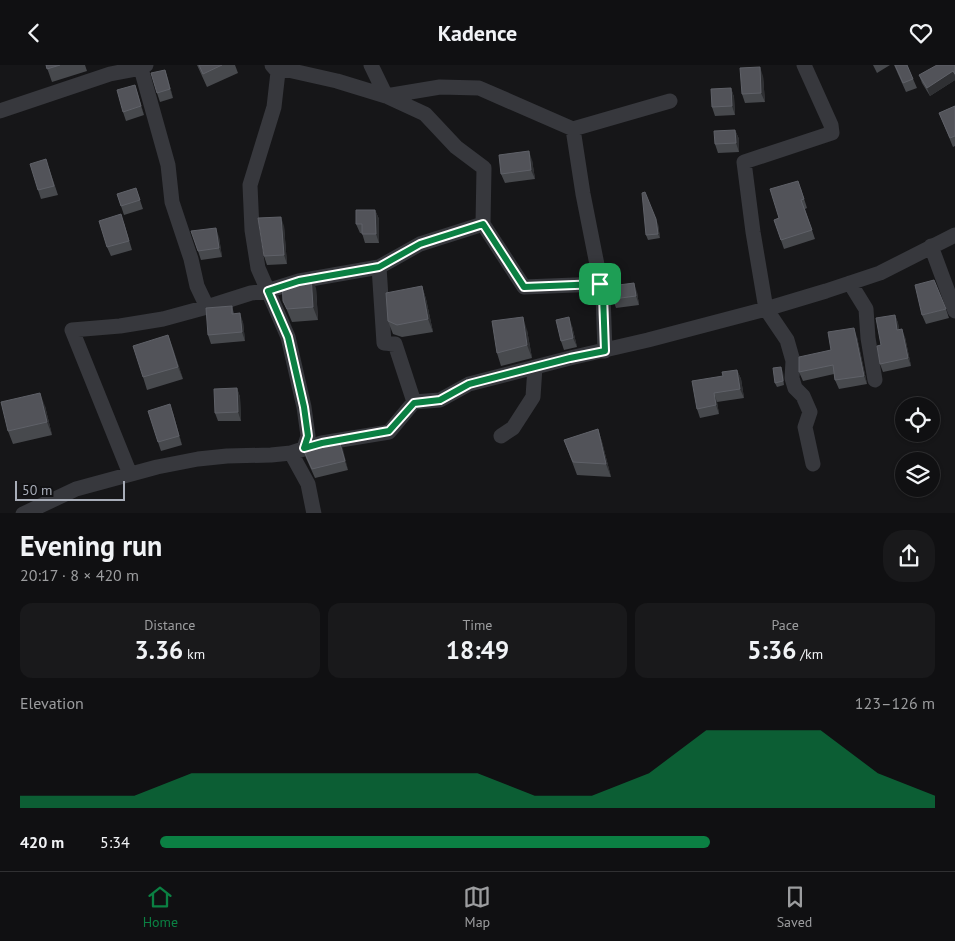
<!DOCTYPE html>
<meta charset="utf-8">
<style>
body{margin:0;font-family:"PT Sans",sans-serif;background:#19191b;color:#f1f3f6;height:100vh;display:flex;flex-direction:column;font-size:19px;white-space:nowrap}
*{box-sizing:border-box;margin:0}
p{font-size:16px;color:#9c9d9f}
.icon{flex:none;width:28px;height:28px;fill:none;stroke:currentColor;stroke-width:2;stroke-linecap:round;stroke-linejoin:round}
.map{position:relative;height:448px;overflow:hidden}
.sheet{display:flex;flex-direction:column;background:#101012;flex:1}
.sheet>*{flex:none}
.controls{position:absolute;left:895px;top:332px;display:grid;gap:10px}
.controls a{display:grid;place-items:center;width:45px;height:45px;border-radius:50%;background:#101012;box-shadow:0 1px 4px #0004,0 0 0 1px #303032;font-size:25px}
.scale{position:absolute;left:15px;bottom:12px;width:110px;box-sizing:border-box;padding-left:5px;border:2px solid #a8adb8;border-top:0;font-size:14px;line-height:18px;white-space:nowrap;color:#a8adb8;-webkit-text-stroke:4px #111113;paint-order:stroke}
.pin{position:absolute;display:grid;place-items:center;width:42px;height:42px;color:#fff;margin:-21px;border-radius:10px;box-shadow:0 2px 8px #0006}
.round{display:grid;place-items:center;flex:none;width:52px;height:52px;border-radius:20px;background:#19191b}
.summary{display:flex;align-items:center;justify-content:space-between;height:85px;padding:0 20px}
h1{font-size:28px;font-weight:600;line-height:38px}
.figures{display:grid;grid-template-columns:repeat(3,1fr);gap:8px;height:85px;padding:5px 20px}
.figures div{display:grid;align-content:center;border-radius:12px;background:#19191b;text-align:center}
.figures b{font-size:25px;font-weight:600}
.figures small{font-size:14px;font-weight:400}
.figures p{font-size:14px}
.chart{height:140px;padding:10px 20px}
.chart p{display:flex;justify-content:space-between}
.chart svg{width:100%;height:90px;margin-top:5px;fill:#0b8043;opacity:.7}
ul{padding:0 20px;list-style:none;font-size:16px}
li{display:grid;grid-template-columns:80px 60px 1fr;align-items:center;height:38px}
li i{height:12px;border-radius:6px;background:#0b8043}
header{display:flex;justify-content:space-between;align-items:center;height:65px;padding:0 20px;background:#101012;font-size:22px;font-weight:600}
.dock{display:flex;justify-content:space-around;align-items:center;height:70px;border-top:1px solid #303032;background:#101012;font-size:14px;color:#9c9d9f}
.dock a{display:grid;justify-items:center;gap:2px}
.dock .selected{color:#0b8043}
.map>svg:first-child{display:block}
</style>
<header><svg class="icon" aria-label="back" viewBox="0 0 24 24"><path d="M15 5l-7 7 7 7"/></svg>Kadence<svg class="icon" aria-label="heart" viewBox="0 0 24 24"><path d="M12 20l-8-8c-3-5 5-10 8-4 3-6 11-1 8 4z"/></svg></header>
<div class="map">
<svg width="955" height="449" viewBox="0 0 955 449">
<rect width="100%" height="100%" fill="#161618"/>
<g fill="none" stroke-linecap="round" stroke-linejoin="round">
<path stroke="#37383d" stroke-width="15" d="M140,0L168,100L172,137L191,194L197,221L207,242
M272,0L278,7L274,42L250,120L252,165L258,203L288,272L304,342L308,371L304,383
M371,0L386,31L440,22L479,23L573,64
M804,0L831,60L832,68L744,97L753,167L766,244L787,275L793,296L792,313L795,323L803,331L810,347L805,362L813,399
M278,7L288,5L337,16L386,31L425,49L456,82L484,103L483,159
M0,46L110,9L142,3L146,0
M931,181L955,246
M850,218L866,244L868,273L875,315
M605,286L603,230L583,129L573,64L670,36
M414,337L395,279L384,278L379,202L420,179L483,159L524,222L600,219
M501,371L513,363L533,332L535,302
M291,388L308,419L314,449
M130,409L72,265L120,261L163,254L207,242L251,228L267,226L299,216L379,202
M23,449L76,424L157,402L198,394L227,391L271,390L291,388L322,378L389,367L414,337L440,335L469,319L570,293L648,275L766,244L826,226L880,208L955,170"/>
</g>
<path fill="#47494d" d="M46,0H85L87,6L52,17Z
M197,0H235L238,8L207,22Z
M873,0H890L877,8Z
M894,0H907L917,23L906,27Z
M955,0V15L930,31L922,18L919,10Z
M165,5L168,14L173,33L160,37L157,28Z
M763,11L765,37L745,38L742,29Z
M135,20L144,50L126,56L123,47Z
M731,23L734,32L735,50L715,51L712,42Z
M955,41V81L953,82L939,48Z
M735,65L739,74V87L718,88L715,79Z
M532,95L535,114L505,118L501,109Z
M49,103L58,130L41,134L38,125Z
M136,123L143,144L124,150L117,129Z
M801,124L807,143L805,144L815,174L784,184L774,155L779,153Z
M375,145L379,154V178H365L362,168H360L356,159Z
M124,158L132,185L111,191L107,182Z
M658,159L660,173L648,175L646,170Z
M284,161L287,199L267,200L264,191Z
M219,172L222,192L201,195L198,186Z
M422,221L426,234L433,267L402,272L393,269L388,256Z
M316,223L318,255L292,257L283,236Z
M637,227L639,240L616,243L613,234Z
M232,241L234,249L243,257L245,276L211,279L208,270Z
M946,244L949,253L926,259L922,250Z
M895,250L898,258L899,265L905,272L911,301L883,307L880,299L881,280Z
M572,261L577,282L564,285L561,276Z
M527,265L532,293L501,301L497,288Z
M168,270L183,314L147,325L143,312Z
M857,272L867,319L839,324L835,315L834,309L803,316L799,307L831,285Z
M737,305L741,314L744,333L717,337L719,349L700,353L697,344L723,311Z
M783,307L784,320L777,322L775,318Z
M237,323L240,332L241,356H218L215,348Z
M45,341L52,370L13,379L8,366Z
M173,348L182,380L161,386L158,377Z
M598,364L602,377L611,412L577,410L564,375Z
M339,375L348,405L315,413L306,393L303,384Z"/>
<path fill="#2f3033" d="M760,2L763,11L765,37L761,28Z
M165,5L168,14L173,33L170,24Z
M953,6L955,11V15L930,31L927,23Z
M135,20L138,29L144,50L141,41Z
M731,23L734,32L735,50L732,41Z
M735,65L739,74V87L736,78Z
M529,86L532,95L535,114L531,105Z
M375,145L379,154V178L376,169Z
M281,152L284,161L287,199L284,190Z
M656,154L658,159L660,173L658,169Z
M216,163L219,172L222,192L219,183Z
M311,210L316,223L318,255L313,242Z
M634,218L637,227L639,240L636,231Z
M422,221L426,234L433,267L428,254Z
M240,248L243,257L245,276L242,267Z
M895,250L898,258L900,273L897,265Z
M523,252L527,265L532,293L527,280Z
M569,252L572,261L577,282L573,273Z
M854,263L857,272L867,319L864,311Z
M902,264L905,272L911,301L908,293Z
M168,270L173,283L183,314L178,302Z
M781,302L783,307L784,320L783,316Z
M737,305L741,314L744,333L740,324Z
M237,323L240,332L241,356L238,347Z
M40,328L45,341L52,370L47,357Z
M714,328L717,337L719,349L716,340Z
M170,339L173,348L182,380L179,371Z
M598,364L602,377L611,412L606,399Z
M339,375L343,384L348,405L345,396Z"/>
<path fill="#525359" stroke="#5f6168" d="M46,0H60L47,4Z
M199,0H222L203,9Z
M895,0H907L913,14L903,18Z
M937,0H955V9L953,6L927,23L919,10Z
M760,2L761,28L742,29L740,3Z
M165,5L170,24L157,28L151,8Z
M135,20L141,41L123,47L117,25Z
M731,23L732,41L712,42L711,24Z
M955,41V71L950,73L939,48Z
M735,65L736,78L715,79L714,66Z
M529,86L531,105L501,109L499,90Z
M46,94L54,121L38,125L30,99Z
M798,116L804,134L801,135L812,165L781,175L774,155L779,153L770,124Z
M136,123L140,135L121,141L117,129Z
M645,127L656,154L658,169L646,170L642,128Z
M356,145H375L376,169H362V159H356Z
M121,149L129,176L107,182L99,156Z
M281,152L284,190L264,191L258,153Z
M216,163L219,183L198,186L191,166Z
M311,210L313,242L287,244L283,236L282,217Z
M934,215L946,244L922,250L915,220Z
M634,218L636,231L613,234L611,221Z
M422,221L428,254L397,260L388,256L386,228Z
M232,241V249L240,248L242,267L208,270L206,243Z
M895,250L897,265L902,264L908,293L880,299L877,281L881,280L876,253Z
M523,252L527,280L497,288L492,256Z
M569,252L573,273L561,276L556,255Z
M854,263L864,311L835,315L833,300L799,307V292L831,285L828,267Z
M168,270L178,302L143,312L133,281Z
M781,302L783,316L775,318L773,303Z
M737,305L740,324L714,328L716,340L697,344L692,316L723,311L722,307Z
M237,323L238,347L215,348L214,324Z
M40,328L47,357L8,366L1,337Z
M170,339L179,371L158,377L148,346Z
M598,364L606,399L573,397L564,375Z
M339,375L345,396L312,404L303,384L321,378Z"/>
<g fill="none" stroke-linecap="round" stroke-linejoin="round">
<defs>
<path id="route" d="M483,159L524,222L600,219L603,230L605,286L570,293L469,319L440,335L414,338L389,366L322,378L304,383L308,371L304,342L288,272L268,226L299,216L379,202L420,179Z"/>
</defs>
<use href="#route" stroke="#fff" stroke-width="10"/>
<use href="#route" stroke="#0b8043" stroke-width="6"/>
</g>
</svg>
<div class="controls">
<a><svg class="icon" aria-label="locate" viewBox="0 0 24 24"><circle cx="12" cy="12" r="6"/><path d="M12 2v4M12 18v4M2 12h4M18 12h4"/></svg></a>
<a><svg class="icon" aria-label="layers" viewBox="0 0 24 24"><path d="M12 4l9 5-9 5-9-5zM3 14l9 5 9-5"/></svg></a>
</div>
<div class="scale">50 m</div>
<div class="pin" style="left:600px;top:219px;background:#1e9e55"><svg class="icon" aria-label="arrive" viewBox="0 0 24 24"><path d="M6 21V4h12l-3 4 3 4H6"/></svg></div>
</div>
<section class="sheet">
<div class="summary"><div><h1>Evening run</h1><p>20:17 · 8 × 420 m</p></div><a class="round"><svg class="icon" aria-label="share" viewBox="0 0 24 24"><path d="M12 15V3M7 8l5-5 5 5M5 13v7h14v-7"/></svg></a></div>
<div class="figures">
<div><p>Distance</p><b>3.36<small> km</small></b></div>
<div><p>Time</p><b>18:49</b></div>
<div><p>Pace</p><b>5:36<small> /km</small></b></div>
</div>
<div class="chart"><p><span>Elevation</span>123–126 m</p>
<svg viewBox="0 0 160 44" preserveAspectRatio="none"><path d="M0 44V38L10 38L20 38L30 27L40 27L50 27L60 27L70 27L80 27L90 38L100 38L110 27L120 6L130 6L140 6L150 27L160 38V44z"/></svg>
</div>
<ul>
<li><b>420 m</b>5:34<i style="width:71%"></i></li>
</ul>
</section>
<nav class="dock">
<a class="selected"><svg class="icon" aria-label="home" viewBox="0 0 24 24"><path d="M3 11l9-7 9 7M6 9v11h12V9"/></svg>Home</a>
<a><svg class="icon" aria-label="map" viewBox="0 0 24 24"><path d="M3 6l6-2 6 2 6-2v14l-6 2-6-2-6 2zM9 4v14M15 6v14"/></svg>Map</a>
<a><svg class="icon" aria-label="saved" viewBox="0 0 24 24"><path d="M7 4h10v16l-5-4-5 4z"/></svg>Saved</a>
</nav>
